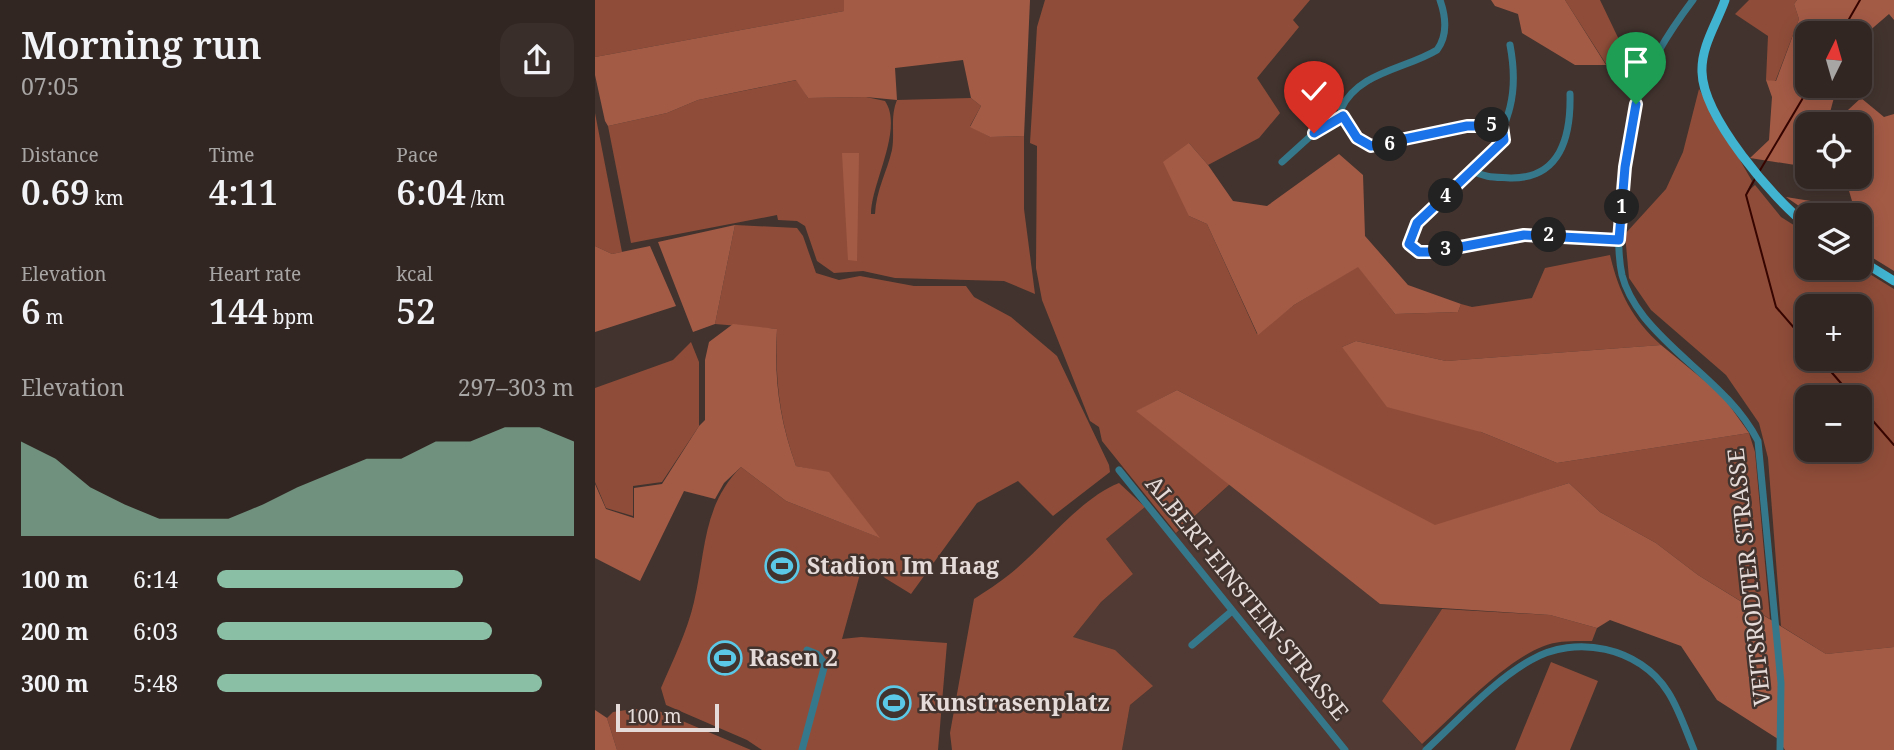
<!DOCTYPE html>
<meta charset="utf-8">
<style>
body{margin:0;font-family:"Noto Serif",serif;background:#3a2e2a;color:#f1f3f6;height:100vh;display:flex;flex-direction:column;font-size:26px;white-space:nowrap}
*{box-sizing:border-box;margin:0}
p{font-size:23px;color:#a8a5a5}
.icon{flex:none;width:38px;height:38px;fill:none;stroke:currentColor;stroke-width:2;stroke-linecap:round;stroke-linejoin:round}
.map{position:relative;flex:1;overflow:hidden}
.drawer{display:flex;flex-direction:column;background:#322622;width:595px}
.drawer>*{flex:none}
.needle{width:46px;rotate:5deg}
.buttons{position:absolute;left:1200px;top:21px;display:grid;gap:14px}
.buttons a{display:grid;place-items:center;width:77px;height:77px;border-radius:14px;background:#322622;box-shadow:0 4px 18px #0003,0 0 0 2px #4d4340;font-size:35px}
.scale{position:absolute;left:21px;bottom:18px;width:103px;box-sizing:border-box;padding-left:7px;border:4px solid #e5dbd8;border-top:0;font-size:19px;line-height:24px;white-space:nowrap;color:#e5dbd8;-webkit-text-stroke:5px #42332e;paint-order:stroke}
.pin{position:absolute;display:grid;place-items:center;width:60px;height:60px;color:#fff;margin:-72px -30px;border-radius:50% 50% 50% 0;rotate:-45deg;box-shadow:0 0 7px #0007}
.pin .icon{rotate:45deg}
.km{position:absolute;width:35px;height:35px;margin:-18px;border-radius:50%;background:#222;color:#fff;font-size:19px;line-height:35px;text-align:center}
.round{display:grid;place-items:center;flex:none;width:74px;height:74px;border-radius:21px;background:#3a2e2a}
.headline{display:flex;align-items:center;justify-content:space-between;height:119px;padding:0 21px}
h1{font-size:38px;font-weight:600;line-height:52px}
.figures{display:grid;grid-template-columns:repeat(3,1fr);gap:10px;height:119px;padding:7px 21px}
.figures div{display:grid;align-content:center}
.figures b{font-size:35px;font-weight:600}
.figures small{font-size:19px;font-weight:400}
.figures p{font-size:19px}
.chart{height:196px;padding:14px 21px}
.chart p{display:flex;justify-content:space-between}
.chart svg{width:100%;height:126px;margin-top:7px;fill:#8abfa5;opacity:.7}
ul{padding:0 21px;list-style:none;font-size:23px}
li{display:grid;grid-template-columns:112px 84px 1fr;align-items:center;height:52px}
li i{height:18px;border-radius:9px;background:#8abfa5}
main{display:flex;flex:1;min-height:0}
.map>svg:first-child{display:block}
</style>
<main>
<section class="drawer">
<div class="headline"><div><h1>Morning run</h1><p>07:05</p></div><a class="round"><svg class="icon" aria-label="share" viewBox="0 0 24 24"><path d="M12 15V3M7 8l5-5 5 5M5 13v7h14v-7"/></svg></a></div>
<div class="figures">
<div><p>Distance</p><b>0.69<small> km</small></b></div>
<div><p>Time</p><b>4:11</b></div>
<div><p>Pace</p><b>6:04<small> /km</small></b></div>
</div>
<div class="figures">
<div><p>Elevation</p><b>6<small> m</small></b></div>
<div><p>Heart rate</p><b>144<small> bpm</small></b></div>
<div><p>kcal</p><b>52</b></div>
</div>
<div class="chart"><p><span>Elevation</span>297–303 m</p>
<svg viewBox="0 0 160 44" preserveAspectRatio="none"><path d="M0 44V11L10 17L20 27L30 33L40 38L50 38L60 38L70 33L80 27L90 22L100 17L110 17L120 11L130 11L140 6L150 6L160 11V44z"/></svg>
</div>
<ul>
<li><b>100 m</b>6:14<i style="width:69%"></i></li>
<li><b>200 m</b>6:03<i style="width:77%"></i></li>
<li><b>300 m</b>5:48<i style="width:91%"></i></li>
</ul>
</section>
<div class="map">
<svg width="1299" height="750" viewBox="0 0 1299 750">
<rect width="100%" height="100%" fill="#42332e"/>
<path fill="#503a33" d="M635,484L785,604L847,609L787,701L832,750H527L535,705L557,687L478,637L506,602L538,574L511,539L550,507L582,533Z"/>
<path fill="#8f4d39" fill-rule="evenodd" d="M0,0H249V11L0,57Z
M450,0H715L698,20L704,27L662,78L685,113L664,138L613,165L594,143V216L612,224L662,334L699,305L763,266L800,314L863,312L866,304L877,307L937,298L950,268L1015,255C1024,293 1037,319 1066,345L851,361L761,341L747,347L886,432L962,463L1154,433L1160,452L1175,619L1103,575L1061,543L1005,512L974,483L840,526L582,390L542,411L635,484L581,533L507,441L504,427L495,421L447,300L441,268L442,146L435,143L442,27Z
M970,0H1005L1028,48L1011,64Z
M1154,0H1202L1199,4L1204,19L1180,82L1171,80L1173,36L1140,14Z
M202,80L213,98L271,97L290,101C309,129 276,183 276,214H280C281,190 292,172 297,150C300,133 295,117 302,100L376,98L386,106L375,126L395,137L429,136V209L440,294L409,281L300,278L268,271L239,273L222,261L210,226L202,221L183,220L182,215L36,243L13,126L72,113L103,100Z
M1104,89L1157,181L1151,193L1160,185L1186,217L1213,234V268H1265L1299,289V647L1231,654L1186,626L1173,458L1164,423L1131,375L1056,310L1034,278L1030,234L1071,189L1088,152ZM1213,306H1265V359H1213ZM1213,397H1265V450H1213Z
M0,113L27,252L17,254L0,246Z
M140,225L202,228L208,236L221,273L244,280L265,276L319,286H371L379,297L416,317L462,356L514,465L515,472L458,516L423,481L382,503L316,594L290,578L270,556L247,639L266,637L352,643L343,750H167L152,740L71,705L66,688C78,660 92,632 99,602C111,552 107,506 146,467L191,501L283,537L234,473L201,466C184,418 180,380 182,329L120,324Z
M96,342L104,362V426L67,482L38,486V516L11,508L0,482V388L78,360Z
M524,483L550,507L511,539L538,574L506,602L478,637L520,650L558,686L535,705L527,750H357L355,733L379,599C391,591 404,583 415,574C449,547 484,499 524,483Z
M847,609L955,615L1002,628L997,641C981,641 964,640 949,646C910,660 859,715 827,744L787,701Z
M956,662L1003,681L975,750H920Z
M38,709H59L156,750H22L12,718L18,712Z"/>
<path fill="#a45b46" d="M249,0H435L429,136L395,137L375,127L386,106L376,98L368,60L300,68L302,100L271,97L213,98L201,80L103,100L72,113L13,126L10,121L0,75V57L249,11Z
M896,0H970L1011,65H980L927,33L923,14L900,6Z
M1202,0H1299V20L1294,14L1265,39V33H1213V86H1242L1232,124H1213V167L1155,158L1174,140L1177,97L1171,80L1181,81L1204,19L1199,4Z
M1266,98L1289,117L1299,114V271L1265,250V215H1217L1191,197L1259,208L1250,177H1265V171L1272,176L1265,156V124H1243L1241,121Z
M594,143L613,165L638,201L672,206L744,154L768,175L770,236L813,285L866,304L863,312L800,314L763,267L699,305L663,335L612,224L594,216L568,162Z
M247,153H264L262,261L253,260Z
M140,225L120,324L98,332L63,242Z
M0,246L17,254L55,246L81,306L0,332Z
M138,324L182,329C179,379 184,418 201,466L234,472L285,538L191,501L146,467L129,483L120,499L89,491L45,581L0,558V484L11,509L39,518V488L67,484L104,426L110,420V360L114,342Z
M761,341L851,361L1066,345L1127,395L1154,433L962,463L886,432L792,407L747,347Z
M582,390L840,525L974,483L1005,512L1061,543L1103,575L1231,654L1299,647V750H1190L1183,739L1122,700L1086,646L1015,620L1002,628L955,615L785,604L541,411Z
M0,710L12,718L22,750H0Z"/>
<g fill="none" stroke-linecap="round" stroke-linejoin="round">
<path stroke="#370500" stroke-width="2" d="M1246,33L1265,0
M1164,172L1215,86
M1161,177L1151,195L1181,307L1213,344
M1225,359L1258,397
M1265,406L1299,445"/>
<path stroke="#36788b" stroke-width="7" d="M845,0C851,17 853,35 842,50C811,69 763,72 746,109C750,126 761,137 776,146L872,126H907
M1098,0C1076,29 1055,61 1043,96C1029,137 1018,234 1027,275C1031,291 1039,304 1049,317C1085,362 1136,389 1163,441L1186,683L1185,750
M915,45C919,66 920,87 915,107C912,120 907,126 909,140L822,223L814,244L817,249L831,253L929,235L1025,240
M687,162L719,133L748,116
M878,171C890,178 902,177 915,178C966,179 976,136 975,94
M524,470L750,750
M597,645L637,611
M207,750L230,664L222,654L212,650
M831,750C864,720 897,682 936,660C980,634 1045,647 1073,692C1084,709 1091,731 1099,750"/>
<path stroke="#41b4d2" stroke-width="9" d="M1130,0C1122,23 1106,46 1107,72C1108,117 1178,199 1213,226
M1265,260L1299,281"/>
</g>
<g fill="none" stroke-linecap="round" stroke-linejoin="round">
<defs>
<path id="route" d="M719,133L748,116L762,138L776,146L872,126H907L909,140L822,223L814,244L824,252H839L929,235L1024,240L1030,167L1041,104"/>
</defs>
<use href="#route" stroke="#fff" stroke-width="14"/>
<use href="#route" stroke="#1a73e8" stroke-width="9"/>
</g>
<defs>
<symbol id="stadium-ring" viewBox="-11 -11 22 22"><circle r="9.5" fill="#42332e" stroke="#5ac8e6" stroke-width="1.5"/><path d="M0-5a6.5 5 0 1 0 0 10a6.5 5 0 1 0 0-10ZM-3.5-1.8h7v3.6h-7Z" fill="#5ac8e6"/></symbol>
</defs>
<g fill-rule="evenodd">
<use href="#stadium-ring" x="168" y="547" width="38" height="38"/>
<use href="#stadium-ring" x="111" y="639" width="38" height="38"/>
<use href="#stadium-ring" x="280" y="684" width="38" height="38"/>
</g>
<g text-anchor="middle" stroke-width="5" stroke-linejoin="round" paint-order="stroke">
<g font-size="23" font-weight="bold" fill="#e5dbd8" stroke="#42332e" text-anchor="start">
<text x="212" y="574">Stadion Im Haag</text>
<text x="154" y="666">Rasen 2</text>
<text x="324" y="711">Kunstrasenplatz</text>
</g>
<g font-size="23" fill="#e5dbd8" stroke="#42332e">
<text transform="translate(1154 577) rotate(-96)" y="8">VEITSRODTER STRASSE</text>
<text transform="translate(652 598) rotate(51)" y="8">ALBERT-EINSTEIN-STRASSE</text>
</g>
</g>
</svg>
<div class="buttons">
<a><svg class="needle" viewBox="-14 -14 28 28"><path d="M0-13l5 13h-10z" fill="#e53935"/><path d="M0 13l5-13h-10z" fill="#a8a5a5"/></svg></a>
<a><svg class="icon" aria-label="locate" viewBox="0 0 24 24"><circle cx="12" cy="12" r="6"/><path d="M12 2v4M12 18v4M2 12h4M18 12h4"/></svg></a>
<a><svg class="icon" aria-label="layers" viewBox="0 0 24 24"><path d="M12 4l9 5-9 5-9-5zM3 14l9 5 9-5"/></svg></a>
<a>+</a>
<a>−</a>
</div>
<div class="scale">100 m</div>
<div class="pin" style="left:1041px;top:104px;background:#1e9e55"><svg class="icon" aria-label="arrive" viewBox="0 0 24 24"><path d="M6 21V4h12l-3 4 3 4H6"/></svg></div>
<div class="pin" style="left:719px;top:133px;background:#d93025"><svg class="icon" aria-label="check" viewBox="0 0 24 24"><path d="M5 12l5 5 9-10"/></svg></div>
<b class="km" style="left:1027px;top:207px">1</b>
<b class="km" style="left:954px;top:235px">2</b>
<b class="km" style="left:851px;top:249px">3</b>
<b class="km" style="left:851px;top:196px">4</b>
<b class="km" style="left:897px;top:125px">5</b>
<b class="km" style="left:795px;top:144px">6</b>
</div>
</main>
